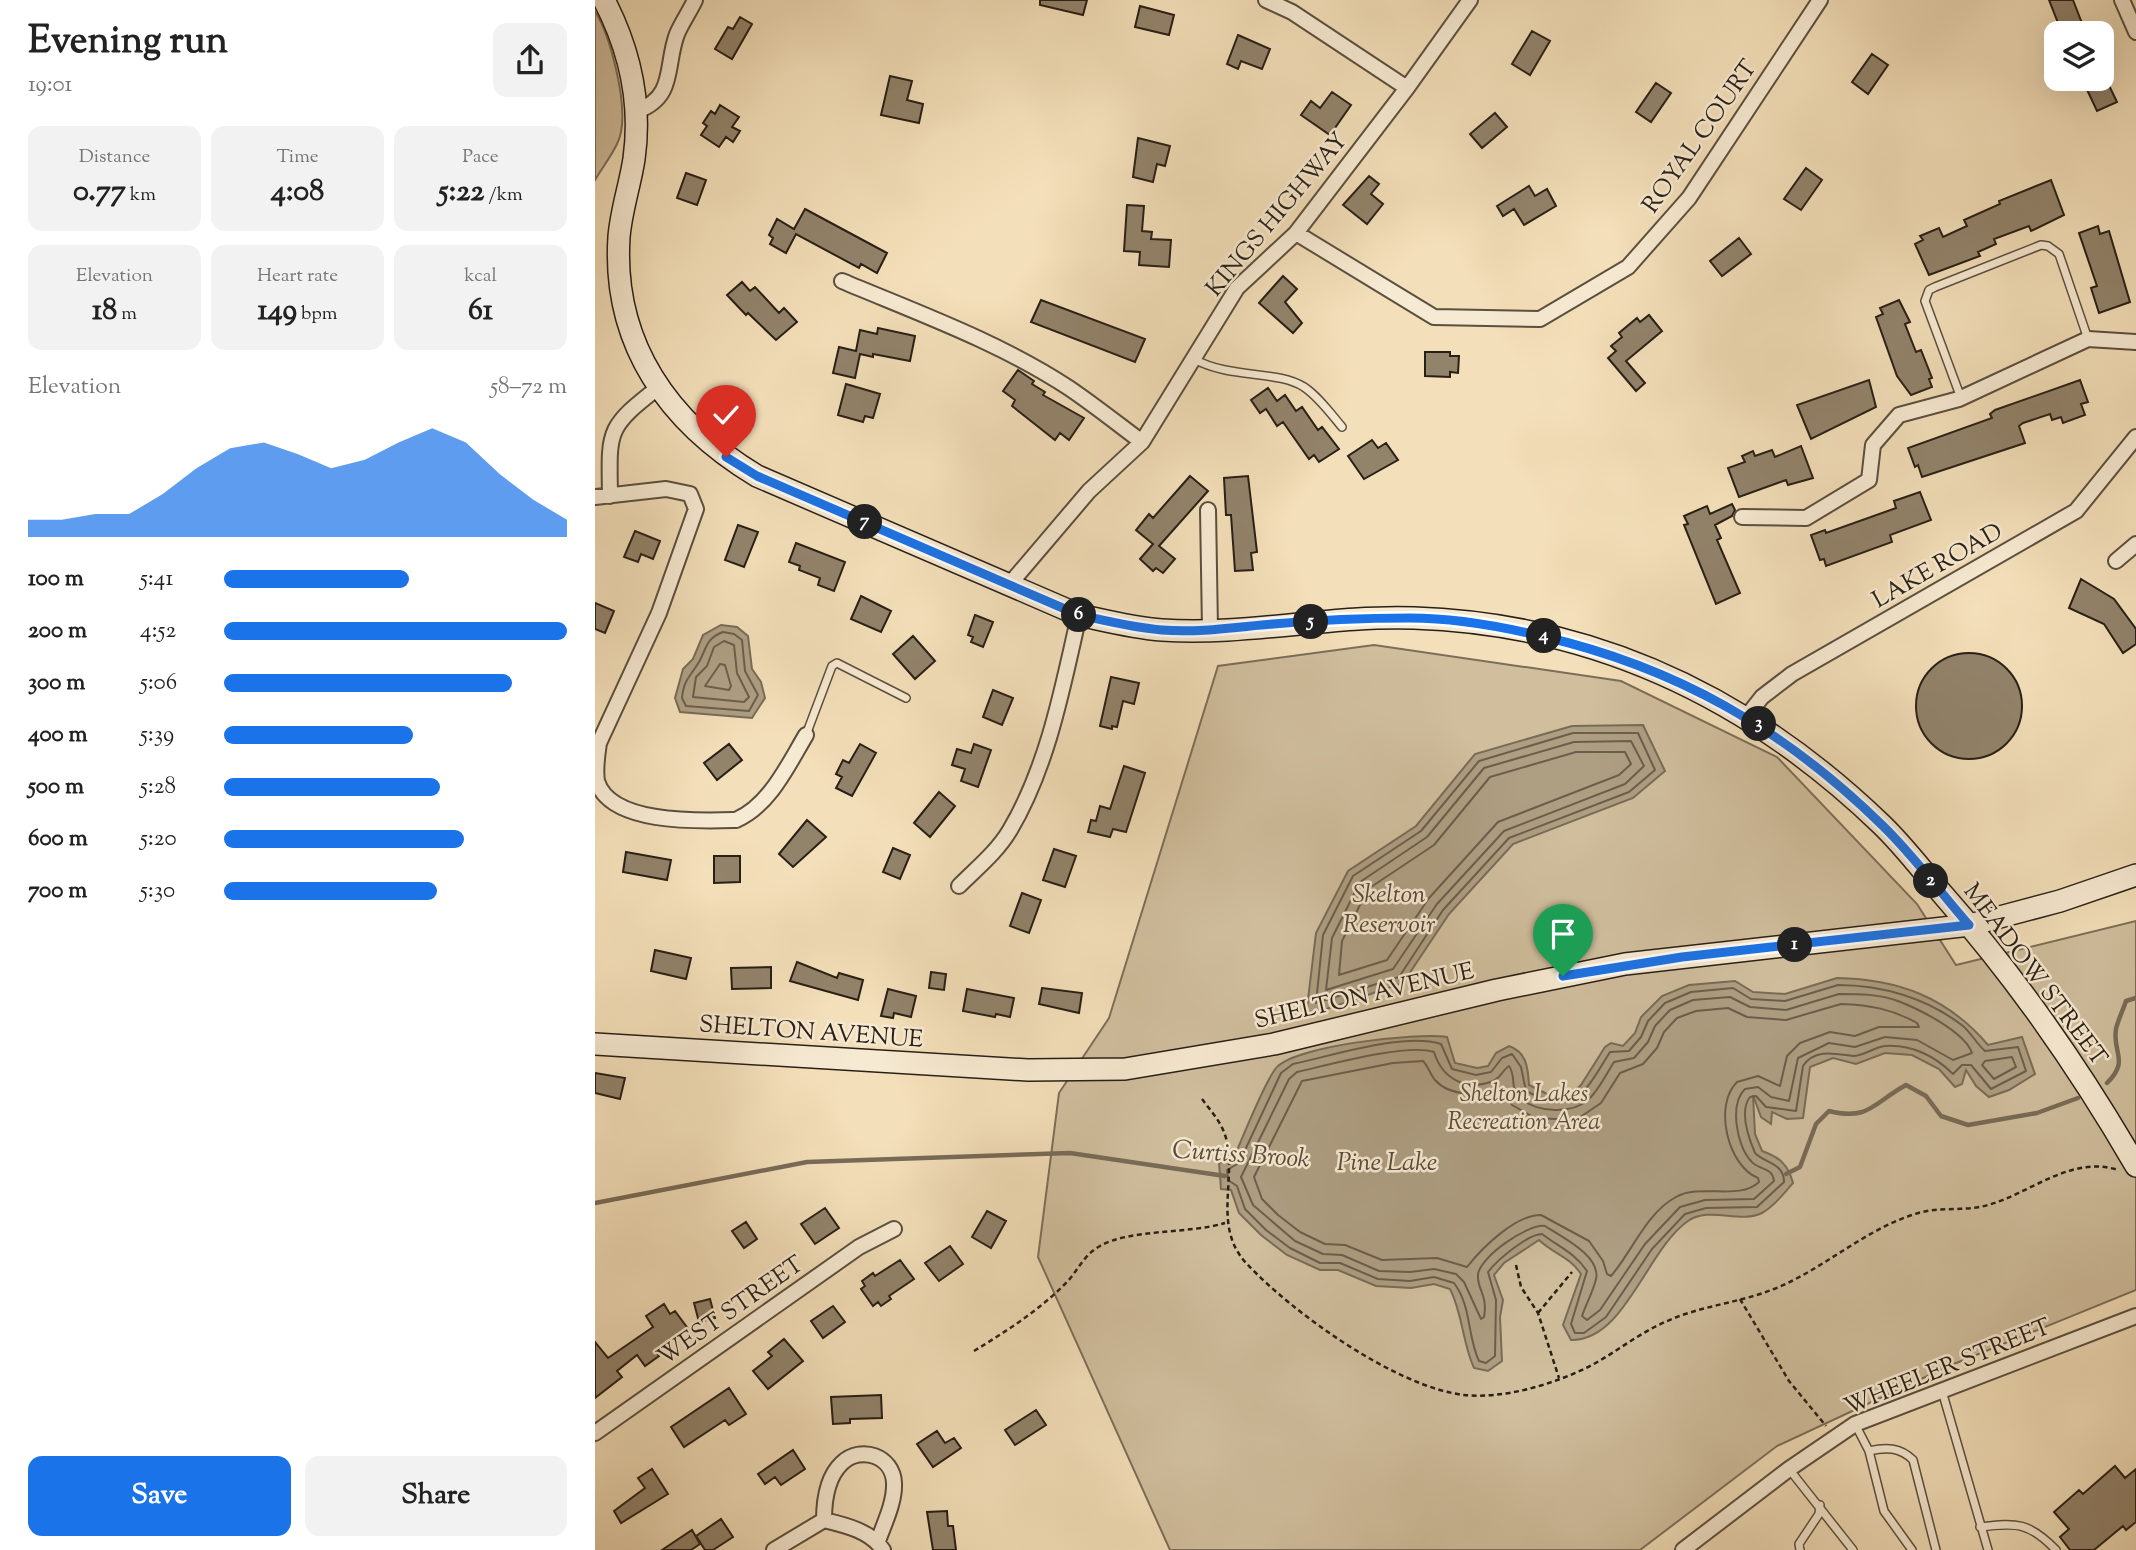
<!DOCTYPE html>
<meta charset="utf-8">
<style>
body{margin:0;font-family:"Sorts Mill Goudy",serif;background:#f2f2f2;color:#222;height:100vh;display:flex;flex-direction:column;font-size:26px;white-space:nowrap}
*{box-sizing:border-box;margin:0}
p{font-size:23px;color:#767676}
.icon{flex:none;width:38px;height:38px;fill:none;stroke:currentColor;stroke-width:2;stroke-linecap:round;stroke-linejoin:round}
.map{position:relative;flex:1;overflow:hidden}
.drawer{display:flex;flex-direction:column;background:#fff;width:595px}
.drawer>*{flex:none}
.controls{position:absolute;left:1449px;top:21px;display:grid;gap:14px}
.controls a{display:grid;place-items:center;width:70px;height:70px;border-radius:14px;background:#fff;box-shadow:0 7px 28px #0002;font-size:35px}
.pin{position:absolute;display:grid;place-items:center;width:60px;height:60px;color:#fff;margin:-72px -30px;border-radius:50% 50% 50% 0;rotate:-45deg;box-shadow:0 0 7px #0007}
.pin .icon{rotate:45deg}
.km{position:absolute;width:35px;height:35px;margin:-18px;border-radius:50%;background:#222;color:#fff;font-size:19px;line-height:35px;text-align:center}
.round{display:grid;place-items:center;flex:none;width:74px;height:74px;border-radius:14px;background:#f2f2f2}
.headline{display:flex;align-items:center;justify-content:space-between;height:119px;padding:0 28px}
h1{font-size:38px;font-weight:800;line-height:52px}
.figures{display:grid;grid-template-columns:repeat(3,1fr);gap:10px;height:119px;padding:7px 28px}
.figures div{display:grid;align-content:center;border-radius:14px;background:#f2f2f2;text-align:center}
.figures b{font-size:30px;font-weight:800}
.figures small{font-size:19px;font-weight:400}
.figures p{font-size:19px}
.chart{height:196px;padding:14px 28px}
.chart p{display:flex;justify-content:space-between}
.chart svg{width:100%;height:126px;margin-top:7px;fill:#1a73e8;opacity:.7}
.action{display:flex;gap:14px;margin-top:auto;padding:14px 28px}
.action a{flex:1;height:80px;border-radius:14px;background:#1a73e8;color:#fff;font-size:28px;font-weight:800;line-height:80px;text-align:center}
.action a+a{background:#f2f2f2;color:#222}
ul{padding:0 28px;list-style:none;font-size:23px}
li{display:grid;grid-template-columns:112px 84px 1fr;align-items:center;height:52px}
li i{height:18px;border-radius:9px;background:#1a73e8}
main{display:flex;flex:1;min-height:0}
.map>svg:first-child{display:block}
</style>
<main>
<section class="drawer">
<div class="headline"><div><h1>Evening run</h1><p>19:01</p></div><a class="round"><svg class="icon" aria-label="share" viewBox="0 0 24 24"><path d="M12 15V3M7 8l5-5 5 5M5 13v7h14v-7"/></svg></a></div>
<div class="figures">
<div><p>Distance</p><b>0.77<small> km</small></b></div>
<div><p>Time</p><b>4:08</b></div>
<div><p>Pace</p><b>5:22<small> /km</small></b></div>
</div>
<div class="figures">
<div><p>Elevation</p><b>18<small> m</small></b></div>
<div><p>Heart rate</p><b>149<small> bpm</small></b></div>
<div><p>kcal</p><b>61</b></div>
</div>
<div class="chart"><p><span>Elevation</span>58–72 m</p>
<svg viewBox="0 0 160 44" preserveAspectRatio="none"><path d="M0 44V38L10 38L20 36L30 36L40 29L50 20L60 13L70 11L80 15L90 20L100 17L110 11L120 6L130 11L140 22L150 31L160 38V44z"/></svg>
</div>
<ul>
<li><b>100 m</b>5:41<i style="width:54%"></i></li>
<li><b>200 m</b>4:52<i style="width:100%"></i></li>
<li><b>300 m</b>5:06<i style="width:84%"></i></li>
<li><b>400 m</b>5:39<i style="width:55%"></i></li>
<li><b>500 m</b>5:28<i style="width:63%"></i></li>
<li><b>600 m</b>5:20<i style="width:70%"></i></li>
<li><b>700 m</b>5:30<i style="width:62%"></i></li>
</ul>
<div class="action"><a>Save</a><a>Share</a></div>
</section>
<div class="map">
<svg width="1541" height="1550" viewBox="0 0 1541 1550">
<rect width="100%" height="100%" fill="#f3dfb9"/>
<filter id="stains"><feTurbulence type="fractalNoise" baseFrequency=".00286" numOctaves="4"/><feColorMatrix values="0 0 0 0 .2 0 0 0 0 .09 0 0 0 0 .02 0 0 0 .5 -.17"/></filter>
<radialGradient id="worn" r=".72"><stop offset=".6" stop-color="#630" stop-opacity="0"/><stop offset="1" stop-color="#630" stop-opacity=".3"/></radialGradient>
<path fill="#d0be9d" stroke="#7c6e5a" stroke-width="2" d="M0,11C16,37 32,102 26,132C23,148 8,166 0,180Z
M779,645L1026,681L1182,757L1322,904L1361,965L1541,921V1290L1354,1366L1182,1446L1045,1550H575L443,1257L464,1093L514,1018L623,666Z"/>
<path fill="#ae9e82" stroke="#786b57" stroke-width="2" d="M126,625L142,627L153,636L157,669L166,682L170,698L157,718L85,712L80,698L88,669L98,659L108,635Z
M1048,725L1070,771L1038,798L918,844L854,914L808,983L711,1016L721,933L753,871L821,826L880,754L977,726Z
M1242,978C1304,979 1353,998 1393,1045L1427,1037L1440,1074L1414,1090L1394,1097L1381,1086L1371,1070L1367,1084L1360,1087L1344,1069L1317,1055L1290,1053L1261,1064L1238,1058L1215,1067L1208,1118L1192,1119L1177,1112L1176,1124L1166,1117L1158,1095L1160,1134L1167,1151C1184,1157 1193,1164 1198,1183C1189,1193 1180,1206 1167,1213C1145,1224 1114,1206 1093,1221C1052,1249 1030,1341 976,1340L968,1325L986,1274C974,1256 960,1255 944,1240L909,1263L899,1275L908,1300L905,1317L907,1361L893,1371L879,1368C867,1342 868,1314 855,1289L839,1284L816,1288L781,1286L743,1270H725L692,1255L666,1235L644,1213L636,1190L626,1189L624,1163L638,1160C647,1139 669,1083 681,1068C699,1046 822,1032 852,1037L860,1063L882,1068L893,1066L901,1053L914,1046C932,1052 933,1069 934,1085L952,1094L975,1095L986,1085L1010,1047L1016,1043L1028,1046L1040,1033L1046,1017L1067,996L1094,985L1140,981L1158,992L1190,994Z"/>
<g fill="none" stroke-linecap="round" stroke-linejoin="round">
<path stroke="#6b5e4c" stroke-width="2" d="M128,632L139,634L147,640L150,671L163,695L154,711L91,706L87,698C89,679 95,677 104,662C112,648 110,639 128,632Z
M129,641L139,645L142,673L154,697L149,702L98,697L101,677L112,666L119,647Z
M125,664L130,665L136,686L134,690L110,686Z
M978,733H1043L1060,770L1034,792L914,838L848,910L804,977L721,1003L728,935L758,876L826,831L884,761Z
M1036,741L1049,766L1030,784L909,831L842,904L798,969L731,990L737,938L765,882L832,837L889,768L979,742Z
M981,752H1030L1036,764L1024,775L903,822L834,898L792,960L744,975L747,941L773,889L839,845L895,777Z
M1243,985C1287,985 1332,998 1368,1026C1376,1033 1382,1044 1390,1051L1423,1047L1431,1071L1396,1089L1376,1065H1367L1358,1074C1340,1056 1316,1044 1290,1046C1279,1047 1269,1056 1258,1056C1241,1054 1220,1048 1208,1066L1201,1111L1171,1107L1161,1096L1155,1097C1144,1111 1154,1139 1160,1153C1171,1164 1189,1163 1189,1182L1162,1207L1111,1208L1090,1214L1057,1249L1011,1317L989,1333H980L976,1324L992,1271C980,1253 964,1247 947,1234C933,1234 902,1260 893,1272L901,1300L900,1356L891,1363L884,1361C872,1336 877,1307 859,1283L839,1277L815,1281L783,1279L745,1263H725L695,1248L671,1230L650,1209L642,1186L633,1180L632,1170L644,1163L686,1073L698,1064C737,1056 809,1032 846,1044L857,1069L881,1075L896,1072L907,1058L917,1054L926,1067L931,1091C981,1118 991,1090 1015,1052L1034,1051L1046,1037L1053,1021L1070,1003L1096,992L1138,988L1156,999L1190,1001Z
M1244,994C1264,994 1284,994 1303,1001C1324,1009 1370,1032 1377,1053L1358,1060L1322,1040L1290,1037L1260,1047L1234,1043L1203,1058L1194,1101L1176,1097L1163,1087L1150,1089C1134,1104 1142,1147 1156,1161C1164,1171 1177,1166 1179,1181L1159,1199L1110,1200L1085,1207L1050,1244L1005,1310L992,1320L987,1316C991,1304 998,1292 1001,1279C1006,1256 967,1237 950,1226C934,1223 884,1257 883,1275C882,1290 893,1294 889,1317L886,1319L869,1282L861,1274L839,1269L815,1272L784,1271L747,1255L728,1254L700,1241L658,1205L646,1177L694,1079L702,1072C733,1065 812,1043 839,1052C847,1078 870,1092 898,1081C905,1078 908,1070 914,1066C921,1075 915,1088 924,1097C933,1106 948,1110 960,1110C996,1111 1002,1089 1019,1062L1039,1058L1053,1042L1060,1026L1075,1010L1098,1000L1135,997L1155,1007L1191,1010Z
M1246,1004C1275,1005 1297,1009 1322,1023L1324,1027H1284L1260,1036L1235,1032L1205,1043L1192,1056L1185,1086L1163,1076L1142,1082C1118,1106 1133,1166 1163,1178L1164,1182C1144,1201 1106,1183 1081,1197C1051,1213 1037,1252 1016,1276L1012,1274L1008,1261L994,1241L946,1215C920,1215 887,1248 872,1267L842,1258L787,1260L750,1245L730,1244L705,1232L683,1215L667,1199L659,1177L707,1081L798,1063L828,1061C833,1066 835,1074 840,1080C856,1098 887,1095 906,1089L917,1105L940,1118L981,1120L1006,1103L1025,1073L1048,1064L1062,1048L1069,1032L1082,1018L1101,1011L1133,1008L1152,1017L1191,1020Z
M1417,1057L1421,1067L1399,1079L1387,1065L1390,1061Z"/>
<path stroke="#786b57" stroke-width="4.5" d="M1512,1083C1535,1060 1517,1053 1521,1029C1523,1020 1528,1010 1531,1001L1541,998
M1191,1174L1205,1167L1221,1124L1234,1111C1274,1121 1278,1103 1311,1085L1331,1096L1346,1116L1373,1125L1442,1113L1483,1098
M0,1203L212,1162L475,1153L630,1176"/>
</g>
<path fill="#92836b" stroke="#281f16" stroke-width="2" d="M445,0H492L488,15L445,5Z
M1454,0H1478L1488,26L1467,33Z
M545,6L579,15L574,35L540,27Z
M145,17L157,24L137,59L120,49L133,27L138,29Z
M937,31L955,41L935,75L917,64Z
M643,35L675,49L667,69L646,61L643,69L632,64Z
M1277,54L1293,65L1273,94L1257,82Z
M295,76L317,81L312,100L328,104L324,123L286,115Z
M1487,79H1511L1522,102L1502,111Z
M1061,83L1076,93L1056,122L1041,112Z
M737,92L756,105L735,135L706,115L716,101L725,108Z
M125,105L144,117L137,127L145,131L138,142L131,137L124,147L106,135L112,126L108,123L116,111L120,114Z
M900,113L912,127L887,148L875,134Z
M543,138L575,146L570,166L562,164L558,182L538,177Z
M1211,168L1227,180L1206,210L1189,199Z
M91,173L111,180L102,205L82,198Z
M774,176L784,184L776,194L788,204L772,224L748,205Z
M1456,180L1469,215L1436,231L1434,226L1399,239L1401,244L1383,252L1385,256L1334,275L1320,244L1328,240L1325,236L1344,228L1348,237L1372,226L1369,220L1405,204L1404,201Z
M934,186L940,196L952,189L961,206L929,225L919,209L908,216L902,206Z
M532,205L549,206L547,231L557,232L556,239L576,240L574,267L544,265L545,252L529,251Z
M210,209L292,253L282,273L266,264L264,268L201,234L191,253L175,244L178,238L174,235L182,219L199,229Z
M1503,226L1505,234L1514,231L1535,302L1504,313L1496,288L1502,286L1484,233Z
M1144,238L1156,254L1127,276L1115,261Z
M688,276L702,289L690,302L707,323L698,333L664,303Z
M147,282L155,291L160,287L184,313L189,308L202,322L181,340L153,313L151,315L132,295Z
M446,300L550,339L540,362L436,322Z
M1304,300L1315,322L1310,324L1321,352L1326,350L1337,378L1334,379L1337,387L1316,395L1302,376L1281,317L1288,314L1285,308Z
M1054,315L1067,331L1031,361L1050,383L1041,391L1013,358L1021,351L1016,346L1027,337L1024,333L1042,318L1045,322Z
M283,328L320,336L315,361L278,354V357L265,354L260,378L238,373L244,347L261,351L265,330L282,334Z
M830,352H855V356H864L863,373L855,372V377L830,376Z
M423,370L439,381L437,384L450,392L448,395L489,418L474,440L465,433L460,440L417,406L420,400L408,391Z
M1274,380L1281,407L1216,439L1202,405Z
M1485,380L1493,402L1486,404L1490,415L1468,423L1466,417L1457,420L1455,414L1428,423L1424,426L1430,443L1327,477L1323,465L1320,467L1313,448L1397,418L1395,414L1400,410Z
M251,384L285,394L278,418L270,416L268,422L243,415Z
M673,388L682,401L690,395L701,411L707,407L723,430L727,427L744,449L724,462L719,455L714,459L688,422L682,426L671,409L665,413L656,400Z
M777,440L783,448L791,443L803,460L769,479L753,456Z
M1206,446L1218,478L1193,485L1191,480L1144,497L1133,468L1150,462L1147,456L1158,451L1160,456L1177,450L1180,457Z
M595,476L613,491L564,546L580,559L568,573L561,568L558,571L545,559L558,544L541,530L554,514L558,518Z
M653,476L662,552L656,553L658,570L640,571L636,515H631L629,478Z
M1325,492L1336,520L1295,535L1297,542L1231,566L1229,559L1225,560L1216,535L1230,530L1231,533L1301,508L1299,501Z
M1137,504L1140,510L1137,516L1120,525L1126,538L1122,540L1145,593L1121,604L1089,525L1093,524L1089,516L1112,506L1115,514Z
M143,525L163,532L149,567L130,560Z
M40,531L65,541L58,559L46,554L43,562L29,557Z
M201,543L250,562L239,591L223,585L225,578L204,570L205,566L194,562Z
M1486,579L1519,599L1541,629V644L1528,653L1509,624L1474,608Z
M266,596L296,611L286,632L256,619Z
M0,603L19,611L10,633L0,629Z
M380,615L398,622L388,647L376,642L378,637L373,635Z
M318,636L340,661L320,679L298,654Z
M1321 706a53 53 0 1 1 106 0a53 53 0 1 1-106 0Z
M516,677L544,683L539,704L528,701L522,727L517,726V729L505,726Z
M398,690L418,698L407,725L388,717Z
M134,744L147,760L122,780L109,763Z
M265,744L281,753L257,796L241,788L247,777L241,774L248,760L254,763Z
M379,744L396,750L383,787L366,781L370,769L357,765L362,749L376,753Z
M529,766L550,773L531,832L518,829L515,837L493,832L496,820L501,821L505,806L515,809Z
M344,792L360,806L335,837L319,823Z
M212,820L231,837L198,867L184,854Z
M298,848L315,855L305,879L288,872Z
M459,849L481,856L470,887L448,880Z
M31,852L76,860L72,880L28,872Z
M119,856H145V882L119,883Z
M427,893L446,900L434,933L415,926Z
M60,950L96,958L91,979L56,971Z
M202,962L242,978L244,973L268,980L263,1000L195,981Z
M176,967V988L137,989L136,968Z
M336,972L351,974L349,990L334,988Z
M447,988L487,993L484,1013L444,1004Z
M293,989L321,996L316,1017L299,1013L298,1018L286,1016Z
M372,989L419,998L415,1017L401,1014L400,1017L368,1011Z
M0,1073L30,1078L25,1099L0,1093Z
M230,1208L244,1228L220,1244L206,1224Z
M392,1211L411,1221L396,1248L377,1237Z
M151,1222L162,1239L149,1248L137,1231Z
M355,1246L368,1264L344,1281L330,1263Z
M305,1260L319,1279L294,1296L296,1299L286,1306L283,1302L278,1306L266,1289L270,1286L267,1281L278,1273L280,1276Z
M115,1299L120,1318L104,1322L99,1303Z
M69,1304L75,1314L80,1311L94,1330L61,1352L64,1356L50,1366L42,1355L22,1371L27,1377L0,1398V1342L13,1358L58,1327L51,1316Z
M238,1306L250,1322L228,1338L216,1321Z
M189,1339L208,1361L173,1389L158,1371L177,1356L173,1352Z
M134,1388L151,1414L134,1425L130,1420L89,1447L76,1427Z
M286,1395L287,1418L255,1419V1423L238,1424L236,1397Z
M441,1410L451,1425L420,1445L410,1430Z
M342,1431L350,1443L359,1438L366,1448L338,1467L322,1444Z
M198,1450L210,1469L186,1485L180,1477L170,1484L163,1474Z
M1520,1466L1530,1478L1541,1469V1522L1531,1530L1528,1526L1499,1550H1475L1465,1537L1474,1529L1459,1512L1484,1490L1488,1494Z
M57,1469L73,1494L26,1523L19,1511L50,1488L43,1478Z
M352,1511L353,1526H358L361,1550H338L332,1512Z
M126,1519L138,1537L118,1550H110L101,1536Z
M97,1530L105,1544L96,1550H67Z"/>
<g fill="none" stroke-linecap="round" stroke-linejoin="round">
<defs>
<path id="lane" d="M599,359C635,379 682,370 709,387C724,397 736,414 747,427
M1366,398L1330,301L1334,290L1340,287L1446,245L1453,246L1464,254L1493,339
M211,735L237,666L242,663L311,698
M1347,1391L1393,1550
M1260,1424L1274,1451L1289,1511L1317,1550
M1274,1451C1291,1447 1305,1447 1318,1460L1341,1550
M1194,1469L1258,1550
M1385,1527C1422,1522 1435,1523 1461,1550
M1205,1550L1204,1544L1224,1514L1225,1505"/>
<path id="street" d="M671,0L697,12L812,88
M1527,0L1541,32
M42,111C81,97 70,66 82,34C87,22 95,11 100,0
M701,233L839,317L945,319L1033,267L1094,198L1225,0
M247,281C323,313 404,342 474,388C499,405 523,424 547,442
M15,496C14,430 11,428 64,387
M0,497L71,489L95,494L101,509L64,613L4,743C2,756 0,769 2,781C15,825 106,821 141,820C175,805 193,765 211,735
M613,510L615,629
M1147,517L1211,518L1274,480L1278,445L1304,415L1364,399L1493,339L1541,342
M1521,561L1541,544
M414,585L494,491L547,442L642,288L701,233L812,88L875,0
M1152,716L1167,697L1197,674L1481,511L1541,437
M364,886C382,868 402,852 415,830C453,766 468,686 484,615
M0,1433L264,1247L299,1229
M229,1520C229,1501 232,1477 247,1463C266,1445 298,1456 299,1483C300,1502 289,1524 283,1541
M179,1550L229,1520C250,1525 276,1531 288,1550
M1088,1550L1194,1469L1260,1424L1541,1316"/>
<path id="secondary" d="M9,0C35,50 47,102 39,159C35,185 26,211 24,237C17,344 74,423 162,476L484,615C512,621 539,628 567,630C649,636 735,615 819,618C1001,624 1156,699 1286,824C1310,847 1329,873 1350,897C1423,980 1486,1071 1541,1166
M0,1044L433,1070L530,1069L679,1044L902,990L1030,964L1375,925L1465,901L1541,875"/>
</defs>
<use href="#lane" stroke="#5b4f3f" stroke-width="10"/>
<use href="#street" stroke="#5b4f3f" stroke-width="18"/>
<use href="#secondary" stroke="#281f16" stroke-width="24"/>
<path stroke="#281f16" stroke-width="2.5" stroke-dasharray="5 3.5" stroke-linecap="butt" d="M607,1099C616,1111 627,1123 631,1138C642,1181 617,1227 652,1264C698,1313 801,1387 869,1395C908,1399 956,1385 991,1368C1018,1355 1042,1334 1070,1322C1104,1306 1144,1303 1179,1289C1229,1269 1267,1231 1320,1214C1343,1206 1369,1212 1393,1205C1436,1193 1476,1155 1523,1170
M921,1265L926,1287L943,1313L964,1378
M1145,1299L1194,1381L1231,1426
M943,1313L977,1272
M379,1351C410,1332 443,1311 469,1285C482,1273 488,1255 505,1246C534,1229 594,1234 630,1223"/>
<use href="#lane" stroke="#f7ead2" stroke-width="7"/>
<use href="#street" stroke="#f7ead2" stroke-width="14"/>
<use href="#secondary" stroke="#f7ead2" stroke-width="21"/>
</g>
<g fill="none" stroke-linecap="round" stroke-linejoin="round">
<defs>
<path id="route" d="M131,457L162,476L484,615C512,621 539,628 567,630C604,633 642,627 678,624C723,620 770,618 815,618C859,618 904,626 946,636C1081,667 1189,729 1287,825C1319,856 1345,892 1374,925L1087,957L968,976"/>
</defs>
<use href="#route" stroke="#fff" stroke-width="14"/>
<use href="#route" stroke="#1a73e8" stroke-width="9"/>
</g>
<g text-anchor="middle" stroke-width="5" stroke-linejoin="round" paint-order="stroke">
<g font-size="24" fill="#281f16" stroke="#f7ead2">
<text transform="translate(1104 136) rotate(-55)" y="8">ROYAL COURT</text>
<text transform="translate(681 214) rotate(-50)" y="8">KINGS HIGHWAY</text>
<text transform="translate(1342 565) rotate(-30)" y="8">LAKE ROAD</text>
<text transform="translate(1441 974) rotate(53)" y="8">MEADOW STREET</text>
<text transform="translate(769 995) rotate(-13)" y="8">SHELTON AVENUE</text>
<text transform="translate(216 1031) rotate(4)" y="8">SHELTON AVENUE</text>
<text transform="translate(135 1310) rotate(-35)" y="8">WEST STREET</text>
<text transform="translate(1352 1366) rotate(-22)" y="8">WHEELER STREET</text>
</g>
<g font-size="24" font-style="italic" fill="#5a4f3e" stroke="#f7ead2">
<text x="929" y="1101">Shelton Lakes<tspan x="929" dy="28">Recreation Area</tspan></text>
</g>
<g font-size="26" font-style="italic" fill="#574b3c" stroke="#f7ead2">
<text x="794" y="902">Skelton<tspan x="794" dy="30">Reservoir</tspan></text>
<text transform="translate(646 1153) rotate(4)" y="9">Curtiss Brook</text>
<text x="792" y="1170">Pine Lake</text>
</g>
</g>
<rect width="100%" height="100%" filter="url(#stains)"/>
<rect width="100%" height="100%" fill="url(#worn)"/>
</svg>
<div class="controls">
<a><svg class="icon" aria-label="layers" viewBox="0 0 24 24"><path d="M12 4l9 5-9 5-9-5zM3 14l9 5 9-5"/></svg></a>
</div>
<div class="pin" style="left:968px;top:976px;background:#1e9e55"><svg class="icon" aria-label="arrive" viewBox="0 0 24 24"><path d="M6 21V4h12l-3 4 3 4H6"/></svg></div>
<div class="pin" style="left:131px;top:457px;background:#d93025"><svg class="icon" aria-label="check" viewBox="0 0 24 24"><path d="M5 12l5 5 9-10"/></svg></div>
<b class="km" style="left:1200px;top:945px">1</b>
<b class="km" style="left:1336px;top:881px">2</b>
<b class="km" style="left:1164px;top:724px">3</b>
<b class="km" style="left:949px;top:636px">4</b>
<b class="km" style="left:716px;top:622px">5</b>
<b class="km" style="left:484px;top:615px">6</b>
<b class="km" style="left:270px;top:522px">7</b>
</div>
</main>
